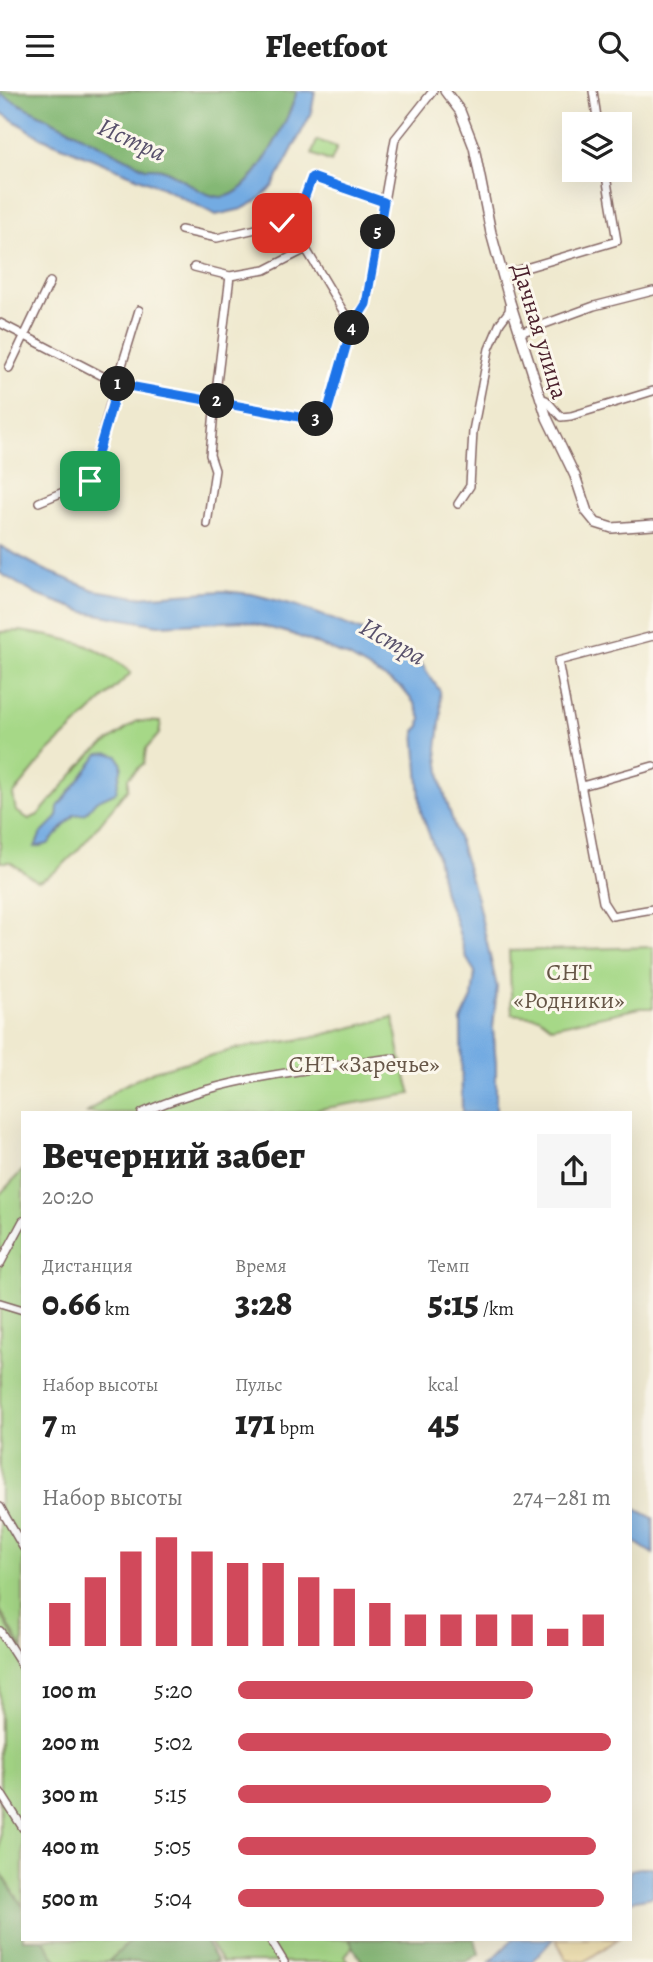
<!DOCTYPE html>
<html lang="ru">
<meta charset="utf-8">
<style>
body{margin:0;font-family:Alegreya,serif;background:#f6f6f6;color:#222;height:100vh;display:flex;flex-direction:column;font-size:26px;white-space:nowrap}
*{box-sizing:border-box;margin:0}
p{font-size:23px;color:#767676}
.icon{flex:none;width:38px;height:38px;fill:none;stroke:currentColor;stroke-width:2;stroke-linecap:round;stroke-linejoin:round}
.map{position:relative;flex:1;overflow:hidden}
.panel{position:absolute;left:21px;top:1020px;width:611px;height:830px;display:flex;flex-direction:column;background:#fff;border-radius:0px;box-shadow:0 7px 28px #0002}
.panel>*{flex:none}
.controls{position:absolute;left:562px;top:21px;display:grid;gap:14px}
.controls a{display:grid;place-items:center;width:70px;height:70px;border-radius:0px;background:#fff;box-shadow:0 7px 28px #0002;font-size:35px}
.pin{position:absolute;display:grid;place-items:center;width:60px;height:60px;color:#fff;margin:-30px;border-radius:14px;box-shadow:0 4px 10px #0006}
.km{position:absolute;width:35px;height:35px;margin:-18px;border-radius:50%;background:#222;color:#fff;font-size:19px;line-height:35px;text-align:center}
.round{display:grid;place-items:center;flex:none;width:74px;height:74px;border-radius:0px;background:#f6f6f6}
.headline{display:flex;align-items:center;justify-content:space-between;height:119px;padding:0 21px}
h1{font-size:38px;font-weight:800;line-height:52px}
.figures{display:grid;grid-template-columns:repeat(3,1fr);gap:10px;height:119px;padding:7px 21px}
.figures div{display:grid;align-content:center}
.figures b{font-size:35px;font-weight:800}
.figures small{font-size:19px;font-weight:400}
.figures p{font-size:19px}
.chart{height:196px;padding:14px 21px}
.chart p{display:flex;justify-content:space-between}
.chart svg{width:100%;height:126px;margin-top:7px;stroke:#d1495b;stroke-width:6}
ul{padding:0 21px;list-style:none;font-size:23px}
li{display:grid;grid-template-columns:112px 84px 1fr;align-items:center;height:52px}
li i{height:18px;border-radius:9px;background:#d1495b}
header{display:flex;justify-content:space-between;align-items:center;height:91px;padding:0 21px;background:#fff;font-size:32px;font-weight:800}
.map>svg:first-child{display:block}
</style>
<header><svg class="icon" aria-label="menu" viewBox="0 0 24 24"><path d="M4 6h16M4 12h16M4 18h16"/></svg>Fleetfoot<svg class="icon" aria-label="search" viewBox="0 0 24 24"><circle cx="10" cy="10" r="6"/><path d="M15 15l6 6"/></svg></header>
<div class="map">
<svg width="653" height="1871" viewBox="0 0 653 1871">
<rect width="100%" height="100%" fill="#fbf7ec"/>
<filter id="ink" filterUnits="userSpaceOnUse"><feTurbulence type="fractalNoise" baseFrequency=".0143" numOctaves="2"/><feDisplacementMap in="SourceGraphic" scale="14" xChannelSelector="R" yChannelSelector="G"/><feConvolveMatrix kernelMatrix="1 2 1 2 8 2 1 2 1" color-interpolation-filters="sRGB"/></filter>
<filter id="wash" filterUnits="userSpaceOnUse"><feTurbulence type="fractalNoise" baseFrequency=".00686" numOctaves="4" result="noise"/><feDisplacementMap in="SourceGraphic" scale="28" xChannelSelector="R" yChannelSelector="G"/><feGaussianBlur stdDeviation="1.57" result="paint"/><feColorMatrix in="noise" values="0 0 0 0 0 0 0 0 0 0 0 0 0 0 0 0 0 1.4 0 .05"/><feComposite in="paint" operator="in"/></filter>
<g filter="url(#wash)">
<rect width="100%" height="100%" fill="#efe9cf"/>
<path fill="#a6d887" stroke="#787c59" stroke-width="2" d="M317,49L337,56L331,71L312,63Z
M20,540C63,547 98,551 131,582L48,661L13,704L16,720L29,728L38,724L91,663L137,630L161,631L159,643L146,658L144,672L128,687V697C108,721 66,783 37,790L10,771H0V541Z
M653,856V917H640L552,936L539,926L512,923L509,860Z
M393,926L400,965L411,1003L295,1022H87L118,997L154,980L239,957L310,947Z
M23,1079V1559L0,1519V1103Z
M0,1522L23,1562V1816L0,1780Z
M43,1848H133L108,1871H58Z
M207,1848H356L357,1850L345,1865L348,1871H222Z"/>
<path fill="#84b874" stroke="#676c50" stroke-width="2" d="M0,0H297C290,26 252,107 221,106C199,105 181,84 162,78C157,77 150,77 145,77L15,11L0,3Z
M0,1780L23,1816V1848H43L58,1871H0Z
M133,1848H204L217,1871H108Z
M349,1848H475L479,1863L466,1871H362Z"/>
<path fill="#eeda9e" stroke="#9c7c64" stroke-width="2" d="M556,1848H618L584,1871L566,1868Z"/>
<path fill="#73abe2" stroke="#5e6586" stroke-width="2" d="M297,0H315L311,23L273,95L257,110L242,118L216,124L163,97L40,46L0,21V3L145,77C150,77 157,77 161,78C181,84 199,105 221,106C252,107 290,26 297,0Z
M0,455L45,479L94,499L137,506L223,500L252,503L298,515L365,541L421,572L440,600L441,624L437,658L442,695L477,808L497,896L493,937L496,972V1022H462L461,930L472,907L475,881L466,866L455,828L444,803L437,765L421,721L415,640L420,635L421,627L415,613L402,597L349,566L292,543L244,530L158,534L85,521L37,504L0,482Z
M108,662L118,665L122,674L116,701L96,710L85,723L74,724L48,753L35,756L40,744L57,727L58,716L99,663Z
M630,1415L653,1427V1463L630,1448Z
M645,1776H653V1806L630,1810V1779Z
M513,1848H553L532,1871H490Z"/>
</g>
<g filter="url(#ink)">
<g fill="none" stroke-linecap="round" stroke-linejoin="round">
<defs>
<path id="minor" d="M593,0L598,33
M181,139L217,147L282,132L300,119L312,86L384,111
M194,176L230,185L265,179L306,158L352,235L366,213L395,48L433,0
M502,184L617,150L605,79
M0,232L118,293L309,328L322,327L329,318L352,235
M520,242L594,215L653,200
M9,277L50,191
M540,307L546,309L561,326L571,325L653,300
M39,411L90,390L109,317L139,219
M458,413L470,395L473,340L489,258L500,232L509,220L510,211
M207,433L215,379L210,364L215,309L230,185
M653,545L558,570L603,811L612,825L653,818
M582,695L653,675
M142,1022C216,987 311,978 393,967
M0,1173L23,1130
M0,1212L23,1219
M0,1416L23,1456
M0,1540L23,1576
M0,1701L23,1737
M270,1848L284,1871"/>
<path id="tertiary" d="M445,0L460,20L474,56L491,142L510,211L547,327L575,385L587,421L596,432L612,437L653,434"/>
</defs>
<use href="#minor" stroke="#846664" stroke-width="10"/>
<use href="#tertiary" stroke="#846664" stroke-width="12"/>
<use href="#minor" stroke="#fff" stroke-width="7"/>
<use href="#tertiary" stroke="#fff" stroke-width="9"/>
</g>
</g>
<g fill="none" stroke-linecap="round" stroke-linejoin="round" filter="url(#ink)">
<defs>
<path id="route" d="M90,390L118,293L310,328L322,327L328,318L352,235L366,213L384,111L312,86L300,119L282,132"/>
</defs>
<use href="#route" stroke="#fff" stroke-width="14"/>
<use href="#route" stroke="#1a73e8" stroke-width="9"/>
</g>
<g text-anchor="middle" stroke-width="6" stroke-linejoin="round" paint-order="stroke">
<g font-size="24" fill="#4a1f2b" stroke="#fbf7ec">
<text transform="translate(540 240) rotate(73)" y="8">Дачная улица</text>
</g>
<g font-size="24" fill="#665647" stroke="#fbf7ec">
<text x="569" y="889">СНТ<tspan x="569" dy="28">«Родники»</tspan></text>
<text x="364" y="981">СНТ «Заречье»</text>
</g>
<g font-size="26" font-style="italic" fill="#58506b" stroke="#fbf7ec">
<text transform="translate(132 48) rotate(24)" y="9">Истра</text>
<text transform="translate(393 550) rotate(29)" y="9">Истра</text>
</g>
</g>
</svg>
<div class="controls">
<a><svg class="icon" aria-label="layers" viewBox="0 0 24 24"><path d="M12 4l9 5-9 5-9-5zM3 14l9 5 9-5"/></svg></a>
</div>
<div class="pin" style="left:90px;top:390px;background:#1e9e55"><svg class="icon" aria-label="arrive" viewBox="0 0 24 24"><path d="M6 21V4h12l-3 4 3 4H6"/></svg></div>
<div class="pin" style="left:282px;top:132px;background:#d93025"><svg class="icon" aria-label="check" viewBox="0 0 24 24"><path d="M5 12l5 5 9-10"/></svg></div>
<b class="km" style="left:118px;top:293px">1</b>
<b class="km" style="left:217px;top:310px">2</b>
<b class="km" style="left:316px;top:328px">3</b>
<b class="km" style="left:352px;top:237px">4</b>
<b class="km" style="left:378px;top:141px">5</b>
<section class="panel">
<div class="headline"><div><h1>Вечерний забег</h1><p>20:20</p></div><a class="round"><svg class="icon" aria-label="share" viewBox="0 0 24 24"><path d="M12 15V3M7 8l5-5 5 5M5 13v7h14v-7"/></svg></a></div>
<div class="figures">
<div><p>Дистанция</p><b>0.66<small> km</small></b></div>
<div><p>Время</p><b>3:28</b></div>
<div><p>Темп</p><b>5:15<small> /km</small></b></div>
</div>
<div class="figures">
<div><p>Набор высоты</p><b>7<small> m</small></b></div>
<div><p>Пульс</p><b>171<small> bpm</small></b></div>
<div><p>kcal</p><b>45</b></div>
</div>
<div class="chart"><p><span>Набор высоты</span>274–281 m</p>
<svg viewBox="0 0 160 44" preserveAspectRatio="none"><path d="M5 44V29M15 44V20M25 44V11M35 44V6M45 44V11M55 44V15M65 44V15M75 44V20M85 44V24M95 44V29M105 44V33M115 44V33M125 44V33M135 44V33M145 44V38M155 44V33"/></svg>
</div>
<ul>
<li><b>100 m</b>5:20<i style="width:79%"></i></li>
<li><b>200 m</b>5:02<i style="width:100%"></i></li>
<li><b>300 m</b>5:15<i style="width:84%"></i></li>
<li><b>400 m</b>5:05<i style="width:96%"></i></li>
<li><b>500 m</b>5:04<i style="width:98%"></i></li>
</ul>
</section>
</div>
